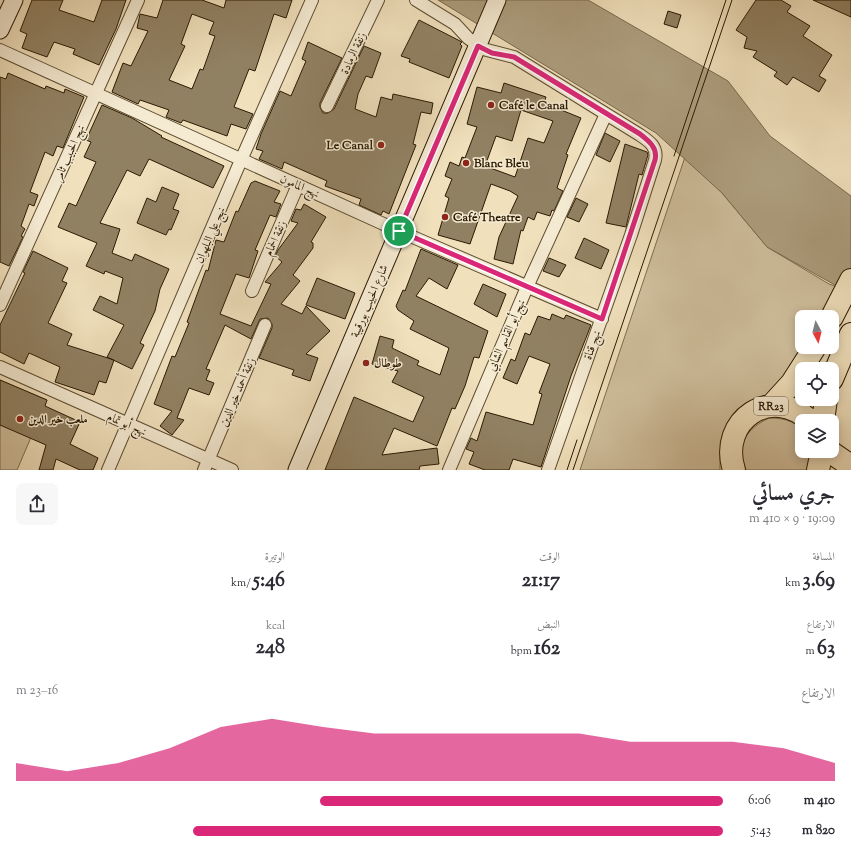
<!DOCTYPE html>
<html lang="ar">
<meta charset="utf-8">
<style>
body{margin:0;font-family:"Sorts Mill Goudy",Amiri,serif;background:#f7f7f7;color:#2b2b33;direction:rtl;height:100vh;display:flex;flex-direction:column;font-size:15px;white-space:nowrap}
*{box-sizing:border-box;margin:0}
p{font-size:13px;color:#7c7c81}
.icon{flex:none;width:22px;height:22px;fill:none;stroke:currentColor;stroke-width:2;stroke-linecap:round;stroke-linejoin:round}
.map{position:relative;height:470px;overflow:hidden;direction:ltr}
.drawer{display:flex;flex-direction:column;background:#fff;flex:1}
.drawer>*{flex:none}
.needle{width:26px;rotate:173deg}
.controls{position:absolute;left:795px;top:310px;display:grid;gap:8px}
.controls a{display:grid;place-items:center;width:44px;height:44px;border-radius:8px;background:#fff;box-shadow:0 2px 10px #0003;font-size:20px}
.pin{position:absolute;display:grid;place-items:center;width:34px;height:34px;color:#fff;margin:-17px;border:2px solid #fff;border-radius:50%;box-shadow:0 1px 4px #0007}
.round{display:grid;place-items:center;flex:none;width:42px;height:42px;border-radius:8px;background:#f7f7f7}
.overview{display:flex;align-items:center;justify-content:space-between;height:68px;padding:0 16px}
h1{font-size:22px;font-weight:700;line-height:30px}
.metrics{display:grid;grid-template-columns:repeat(3,1fr);gap:6px;height:68px;padding:4px 16px}
.metrics div{display:grid;align-content:center}
.metrics b{font-size:20px;font-weight:700}
.metrics small{font-size:11px;font-weight:400}
.metrics p{font-size:11px}
.chart{height:112px;padding:8px 16px}
.chart p{display:flex;justify-content:space-between}
.chart svg{width:100%;height:72px;margin-top:4px;fill:#db2777;opacity:.7}
ul{padding:0 16px;list-style:none;font-size:13px}
li{display:grid;grid-template-columns:64px 48px 1fr;align-items:center;height:30px}
li i{height:10px;border-radius:5px;background:#db2777}
.map>svg:first-child{display:block}
</style>
<div class="map">
<svg width="851" height="470" viewBox="0 0 851 470">
<rect width="100%" height="100%" fill="#f0e0bc"/>
<filter id="stains"><feTurbulence type="fractalNoise" baseFrequency=".005" numOctaves="4"/><feColorMatrix values="0 0 0 0 .2 0 0 0 0 .09 0 0 0 0 .02 0 0 0 .5 -.17"/></filter>
<radialGradient id="worn" r=".72"><stop offset=".6" stop-color="#630" stop-opacity="0"/><stop offset="1" stop-color="#630" stop-opacity=".3"/></radialGradient>
<path fill="#cfbe9c" stroke="#7d6c4f" d="M687,151L767,247L829,284L840,288L825,317H802V347H806L767,399L726,432L720,453V470H580Z
M0,380L47,400L17,470H0Z
M769,418C782,418 792,420 802,429V451H811V459L807,470H746C735,445 746,429 769,418Z"/>
<path fill="#ad9d7d" stroke="#79694c" d="M438,0H588L728,81L770,136L851,196V294L767,247L722,193L656,133Z"/>
<path fill="#918163" stroke="#2b1a02" fill-rule="evenodd" d="M32,0H63L59,10L94,22L102,0H126L116,29L99,65L73,54L75,49L54,42L47,57L22,48L27,34L20,31Z
M163,0H202L224,8L226,0H292L286,18L274,14L255,71L249,69L234,107L253,114L246,129L231,124L227,136L183,120L181,123L166,117L169,110L140,100L138,104L112,92L123,63L131,66L148,31L137,28L140,14L157,18ZM192,14L214,22L209,34L215,36L203,70L200,69L192,89L169,80L185,46L181,44Z
M756,0H781L791,6L787,12L810,26L803,36L832,55L819,76L826,80L819,92L793,77L787,85L774,76L777,72L753,57L757,51L744,48L747,37L736,30Z
M813,0H851V17Z
M668,11L681,15L677,28L664,24Z
M419,20L462,42L460,44L462,46L449,78L409,62L410,59L401,56Z
M308,42L342,58L320,103V107L323,113H328L334,109L364,46L381,53L372,78L366,76L358,94L355,109L376,117L381,97L392,100L393,94L433,103L431,114L421,112L413,144L416,145L389,214L383,211L381,215L359,205L361,199L325,186L327,181L284,162L282,169L259,159L263,151L256,149L261,134L280,91L291,96L306,61L302,59Z
M8,73L45,89L46,86L64,93L65,89L84,97L63,148L57,146L53,156L45,152L30,192L38,195L34,206L29,204L21,226L25,229L21,236L23,237L9,266L0,262V77L6,79Z
M504,83L546,97L544,103L581,118L566,154L568,155L557,188L563,191L554,211L552,210L550,216L537,212L534,220L528,217L523,231L521,230L513,264L494,259L499,237L518,196L510,191L491,184L470,244L438,235L449,198L445,196L452,179L445,176L450,162L459,166L462,157L465,158L477,127L467,124L477,87L501,93ZM521,110L553,121L544,143L528,138L515,177L485,166L496,136L512,141Z
M102,105L132,118L162,136L161,137L224,166L213,188L149,159L140,176L127,170L100,223L120,229L112,253L132,261L135,254L169,269L160,289L155,311L140,343L144,345L132,369L107,357L124,325L93,310L100,296L117,304L123,278L105,271L104,274L86,266L97,243L58,227L69,203L76,206L96,162L84,157L91,142L86,140Z
M605,133L620,141L610,162L596,155Z
M625,144L647,152L648,155L642,175L639,174L626,227L606,223Z
M255,181L280,191L274,202L281,204L276,217L270,215L255,250L258,251L249,278L236,274L220,314L251,326L271,284L265,282L282,262L275,256L278,250L298,223L291,221L296,209L301,210L304,204L326,217L311,242L313,243V248L293,275L300,281L281,304L302,314L306,306L330,331L306,354L318,358L310,381L292,375L294,370L259,358L272,328V324L268,318L260,319L251,339L225,325L206,369L210,370L206,380L214,383L209,395L189,388L177,418L184,420L172,435L160,426L172,411L154,404L172,356L175,357L189,323L187,322L206,270L208,271L216,240L224,242L236,211L238,212L251,183Z
M162,187L179,194L173,209L179,211L171,230L169,229L166,235L137,223L147,198L156,202Z
M576,198L588,204L579,222L567,217Z
M584,238L609,250L601,269L575,258Z
M421,249L458,265L447,289L429,278L416,296L488,331L479,358L474,357L465,386L455,409L452,408L437,446L394,428L382,455L437,448L439,464L420,466L419,470H325L354,397L413,422L424,397L392,382L398,371L372,364L380,336L394,340L392,348L419,361L417,365L440,375L449,348L410,329L414,321L398,310L396,306L403,290L405,291Z
M33,251L68,268L62,281L67,283L48,323L72,334L67,345L114,360L106,383L99,381L94,395L55,382L60,367L29,353L24,364L0,352V325L25,273L23,272Z
M549,258L566,265L559,277L543,271Z
M317,278L355,293L345,319L306,305Z
M483,284L506,294L497,317L474,304Z
M552,314L564,319L566,315L591,325L571,376L541,467L513,459L509,470H485L469,464L474,452L466,449L471,438L477,441L486,412L533,425L542,394L539,393L550,364L529,356L517,384L503,378L511,359L515,361L525,333L530,335L538,316L550,320Z
M0,380L47,400L45,406L80,422L70,444L98,458L93,470H80L56,459L53,470H39L46,445L0,425Z"/>
<g fill="none" stroke-linecap="round" stroke-linejoin="round">
<defs>
<path id="street" d="M416,0L455,24L468,38L483,49L514,57L640,135C649,141 658,147 655,160L631,235L548,470
M0,50L399,231L602,319
M327,106L378,0
M252,291L298,185
M0,305L138,0
M0,367L232,470
M108,470L241,160L312,0
M204,470L265,325
M449,470L527,287L606,114"/>
<path id="secondary" d="M0,30L14,0
M297,470L497,0"/>
<path id="highway" d="M832,317L851,280
M832,379L851,334
M771,406L792,383L815,347
M823,421L826,399
M829,451L851,466
M734,470C718,420 772,384 810,421
M818,470L822,451"/>
</defs>
<use href="#street" stroke="#5c4c30" stroke-width="14"/>
<use href="#secondary" stroke="#2b1a02" stroke-width="19"/>
<use href="#highway" stroke="#2b1a02" stroke-width="24"/>
<use href="#street" stroke="#f5ebd3" stroke-width="12"/>
<use href="#secondary" stroke="#f5ebd3" stroke-width="17"/>
<use href="#highway" stroke="#f0e0bc" stroke-width="22"/>
<path stroke="#2b1a02" stroke-width="1" d="M674,156L726,0
M567,470L577,440
M573,470L732,0"/>
</g>
<g fill="none" stroke-linecap="round" stroke-linejoin="round">
<defs>
<path id="route" d="M478,46L492,53L514,57L640,134C649,141 658,148 655,160L602,319L399,231Z"/>
</defs>
<use href="#route" stroke="#fff" stroke-width="8"/>
<use href="#route" stroke="#db2777" stroke-width="5"/>
</g>
<g fill="#8f2418" stroke="#f5ebd3" stroke-width="1.5">
<circle cx="491" cy="105" r="4"/>
<circle cx="381" cy="145" r="4"/>
<circle cx="466" cy="163" r="4"/>
<circle cx="445" cy="217" r="4"/>
<circle cx="366" cy="363" r="4"/>
<circle cx="20" cy="419" r="4"/>
</g>
<g text-anchor="middle" stroke-width="3" stroke-linejoin="round" paint-order="stroke">
<rect fill="#f5ebd3" stroke="#685941" stroke-width="1" x="754" y="397" width="34" height="18" rx="3"/>
<g font-size="11" font-weight="bold" fill="#2b1a02">
<text x="771" y="410">RR23</text>
</g>
<g font-size="12" fill="#2b1a02" stroke="#f5ebd3">
<text transform="translate(353 53) rotate(-65)" y="4">زنقة الرمادة</text>
<text transform="translate(69 153) rotate(-66)" y="4">نهج الحبيب ثامر</text>
<text transform="translate(300 186) rotate(24)" y="4">نهج المامون</text>
<text transform="translate(210 235) rotate(-67)" y="4">نهج علي البلهوان</text>
<text transform="translate(275 238) rotate(-66)" y="4">زنقة الحمام</text>
<text transform="translate(369 301) rotate(-67)" y="4">شارع الحبيب بورقيبة</text>
<text transform="translate(506 335) rotate(-66)" y="4">نهج أبو القاسم الشابي</text>
<text transform="translate(592 345) rotate(-70)" y="4">نهج قناة</text>
<text transform="translate(237 392) rotate(-67)" y="4">زنقة أحمد خير الدين</text>
<text transform="translate(127 424) rotate(24)" y="4">نهج أبو تمام</text>
</g>
<g font-size="12" font-weight="bold" fill="#2b1a02" stroke="#f5ebd3" text-anchor="start">
<text x="499" y="109">Café le Canal</text>
<text x="373" y="149" text-anchor="end">Le Canal</text>
<text x="474" y="167">Blanc Bleu</text>
<text x="453" y="221">Café Theatre</text>
<text x="374" y="367">طوطال</text>
<text x="28" y="423">ملعب خير الدين</text>
</g>
</g>
<rect width="100%" height="100%" filter="url(#stains)"/>
<rect width="100%" height="100%" fill="url(#worn)"/>
</svg>
<div class="controls">
<a><svg class="needle" viewBox="-14 -14 28 28"><path d="M0-13l5 13h-10z" fill="#e53935"/><path d="M0 13l5-13h-10z" fill="#7c7c81"/></svg></a>
<a><svg class="icon" aria-label="locate" viewBox="0 0 24 24"><circle cx="12" cy="12" r="6"/><path d="M12 2v4M12 18v4M2 12h4M18 12h4"/></svg></a>
<a><svg class="icon" aria-label="layers" viewBox="0 0 24 24"><path d="M12 4l9 5-9 5-9-5zM3 14l9 5 9-5"/></svg></a>
</div>
<div class="pin" style="left:399px;top:231px;background:#1e9e55"><svg class="icon" aria-label="arrive" viewBox="0 0 24 24"><path d="M6 21V4h12l-3 4 3 4H6"/></svg></div>
</div>
<section class="drawer">
<div class="overview"><div><h1>جري مسائي</h1><p>19:09 · 9 × 410 m</p></div><a class="round"><svg class="icon" aria-label="share" viewBox="0 0 24 24"><path d="M12 15V3M7 8l5-5 5 5M5 13v7h14v-7"/></svg></a></div>
<div class="metrics">
<div><p>المسافة</p><b>3.69<small> km</small></b></div>
<div><p>الوقت</p><b>21:17</b></div>
<div><p>الوتيرة</p><b>5:46<small> /km</small></b></div>
</div>
<div class="metrics">
<div><p>الارتفاع</p><b>63<small> m</small></b></div>
<div><p>النبض</p><b>162<small> bpm</small></b></div>
<div><p>kcal</p><b>248</b></div>
</div>
<div class="chart"><p><span>الارتفاع</span>16–23 m</p>
<svg viewBox="0 0 160 44" preserveAspectRatio="none"><path d="M0 44V33L10 38L20 33L30 24L40 11L50 6L60 11L70 15L80 15L90 15L100 15L110 15L120 20L130 20L140 20L150 24L160 33V44z"/></svg>
</div>
<ul>
<li><b>410 m</b>6:06<i style="width:57%"></i></li>
<li><b>820 m</b>5:43<i style="width:75%"></i></li>
</ul>
</section>
